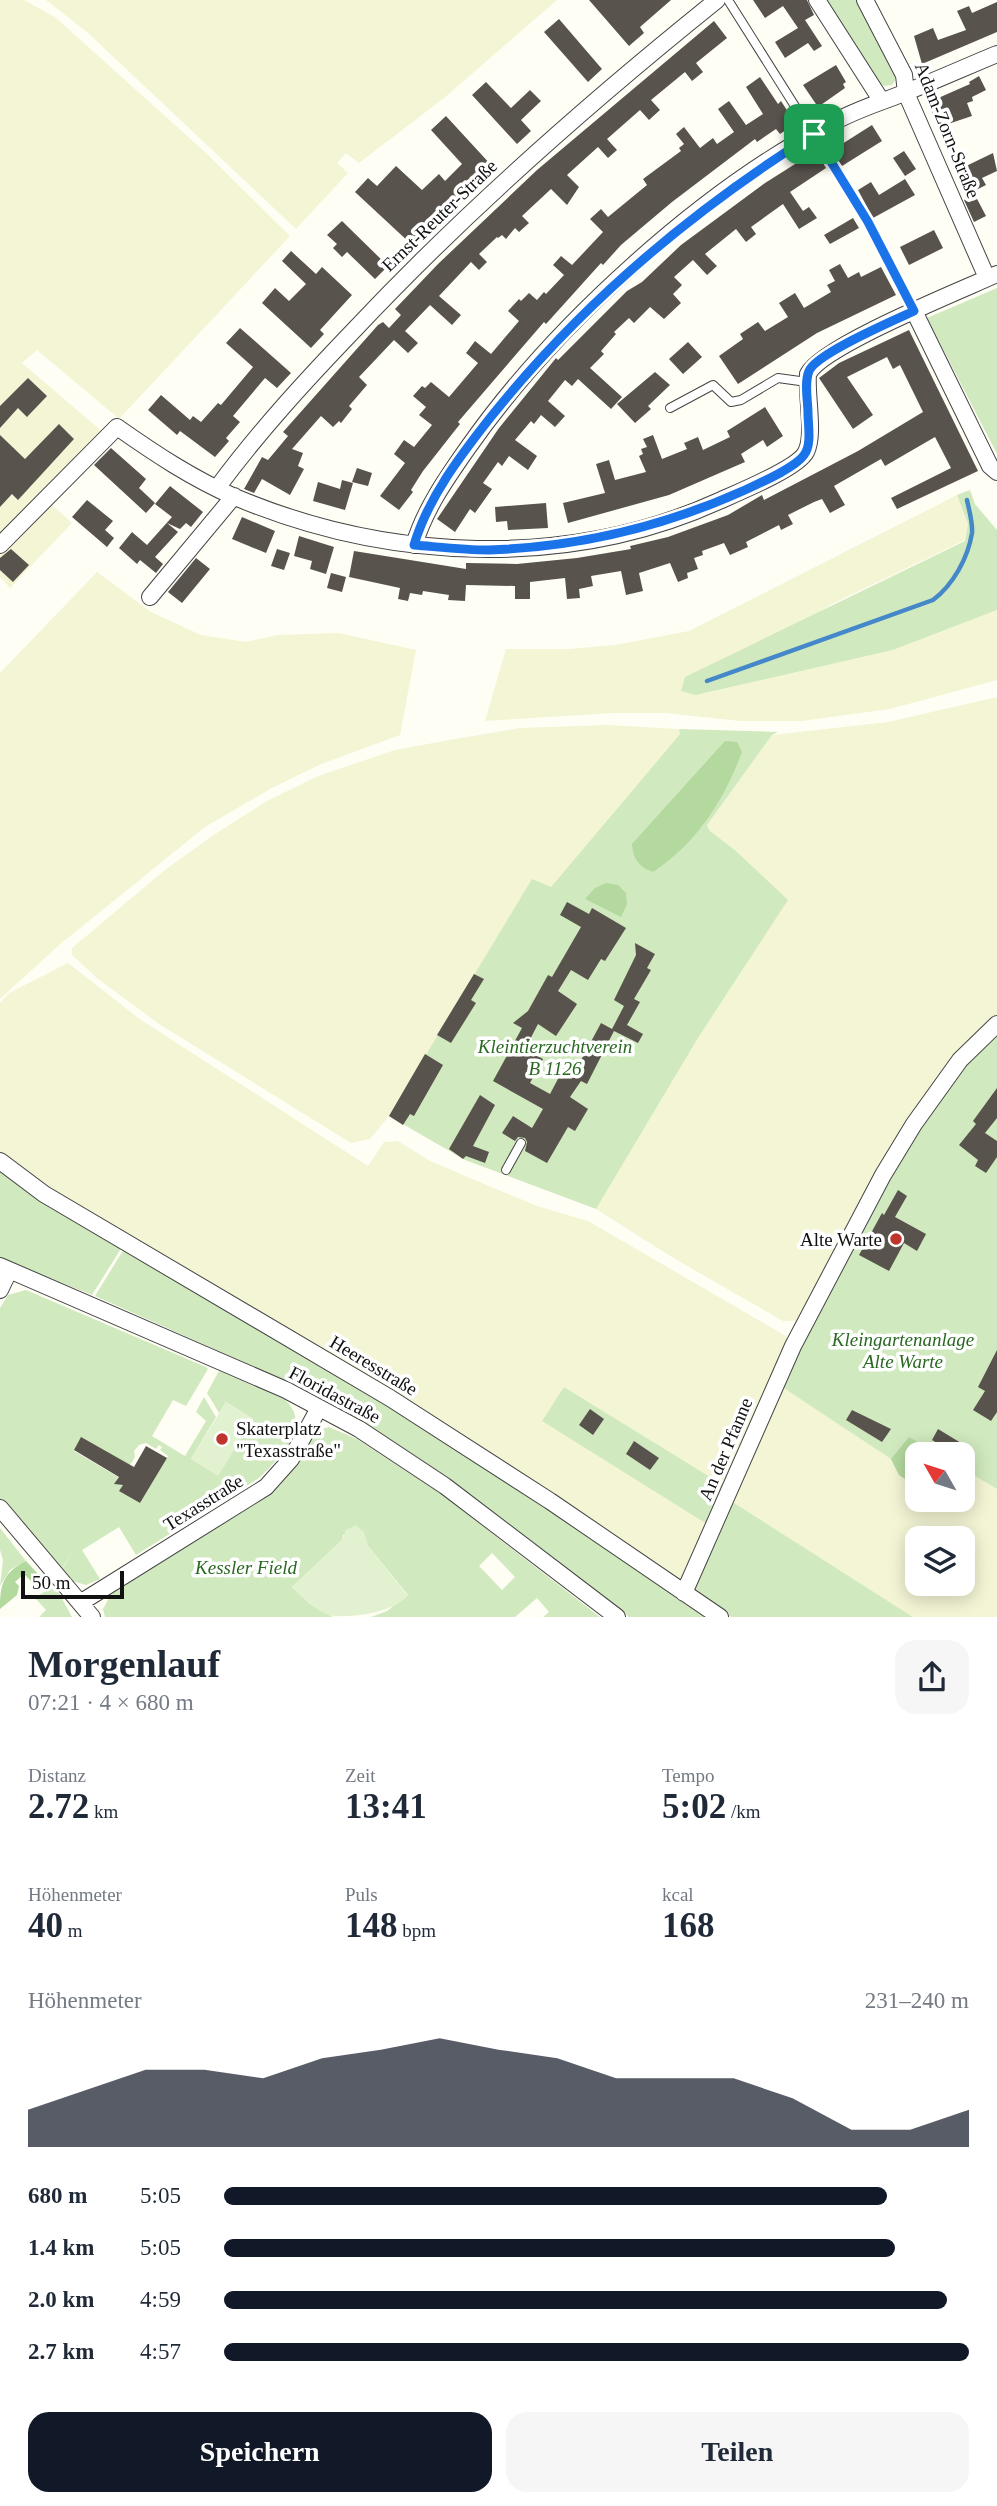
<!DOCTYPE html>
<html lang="de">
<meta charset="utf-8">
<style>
body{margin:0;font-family:Georgia,serif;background:#f6f6f7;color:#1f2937;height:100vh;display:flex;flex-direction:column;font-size:26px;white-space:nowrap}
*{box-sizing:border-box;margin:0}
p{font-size:23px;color:#747a83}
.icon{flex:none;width:38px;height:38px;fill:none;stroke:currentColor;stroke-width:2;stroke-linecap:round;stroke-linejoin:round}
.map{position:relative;height:1617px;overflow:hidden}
.sheet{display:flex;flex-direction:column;background:#fff;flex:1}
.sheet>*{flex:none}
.needle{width:46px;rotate:309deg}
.fabs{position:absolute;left:905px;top:1442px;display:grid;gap:14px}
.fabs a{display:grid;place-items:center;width:70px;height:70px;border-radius:14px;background:#fff;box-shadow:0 4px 18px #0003;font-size:35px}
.scale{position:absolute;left:21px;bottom:18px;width:103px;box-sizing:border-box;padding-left:7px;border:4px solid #111;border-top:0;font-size:19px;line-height:24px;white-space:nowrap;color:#111;-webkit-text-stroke:5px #fff;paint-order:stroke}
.pin{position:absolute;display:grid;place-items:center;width:60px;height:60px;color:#fff;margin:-30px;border-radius:14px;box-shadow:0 4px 10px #0006}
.round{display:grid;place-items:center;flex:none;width:74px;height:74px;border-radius:21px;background:#f6f6f7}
.headline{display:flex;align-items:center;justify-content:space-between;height:119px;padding:0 28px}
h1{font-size:38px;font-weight:700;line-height:52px}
.stats{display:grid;grid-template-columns:repeat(3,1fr);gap:10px;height:119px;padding:7px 28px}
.stats div{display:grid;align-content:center}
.stats b{font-size:35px;font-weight:700}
.stats small{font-size:19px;font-weight:400}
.stats p{font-size:19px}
.chart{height:196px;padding:14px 28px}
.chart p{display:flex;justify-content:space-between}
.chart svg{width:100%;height:126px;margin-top:7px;fill:#111827;opacity:.7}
.cta{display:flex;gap:14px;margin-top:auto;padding:14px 28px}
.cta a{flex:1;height:80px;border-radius:21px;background:#111827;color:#fff;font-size:28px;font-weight:700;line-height:80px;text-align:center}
.cta a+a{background:#f6f6f7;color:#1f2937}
ul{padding:0 28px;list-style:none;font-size:23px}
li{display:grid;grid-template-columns:112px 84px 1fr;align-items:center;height:52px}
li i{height:18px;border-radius:9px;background:#111827}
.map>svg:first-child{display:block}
</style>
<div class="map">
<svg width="997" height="1617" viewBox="0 0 997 1617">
<rect width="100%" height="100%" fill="#fffef5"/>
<path fill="#f4f5d5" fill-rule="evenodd" d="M0,0H24L55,17L205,152L290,236L119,419L37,350L22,363L111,439L51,504L72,523L10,588L0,577Z
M46,0H557L444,98L359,163L346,153L337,163L348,173L296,229L88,33Z
M957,495L968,524L965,540L830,605L697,695L893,650L997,610V680L890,709L802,721H740L666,713H614L485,721L506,649H569L615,645L689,631Z
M97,572L151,612L201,635L246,642L278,635L339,633L416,650L400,735L319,765L272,788L205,827L58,946L0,999V673Z
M997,697V1016L967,1042L943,1071L806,1310L795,1321H783L675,1259L596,1209L698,1038L787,901L736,851L708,829L707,825L772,735L888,722Z
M607,725L679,729L680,734L551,887L532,880L389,1116L370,1139L351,1143L159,1024L98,979L72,955V948L165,870L212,836L265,802L318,776L395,750L455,739L520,728Z
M68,963L141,1020L368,1166L384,1142L398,1141L430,1161L537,1206L588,1221L786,1336L789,1343L728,1488L564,1387L543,1421L710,1526L684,1578L677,1581L47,1189L0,1153V1003L9,993Z
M779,1385L891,1459L899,1475L917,1487V1500H962L963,1469L997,1489V1617H913L731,1501ZM917,1538H962V1584H917Z"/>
<path fill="#d1e9be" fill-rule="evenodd" d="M827,0H859L899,74L892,85L884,86L879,82Z
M997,288V454L927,318Z
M970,490L975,504L997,530V610L893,650L696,695L681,691L685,677L965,541L968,524L957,495Z
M679,729L778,732L772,735L707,825L709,830L736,851L788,900L698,1038L596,1209L465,1160L389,1116L532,879L551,887L680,734Z
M997,1031V1489L963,1469L962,1454H917V1487L899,1475L891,1459L779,1385L916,1126L968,1058Z
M0,1169L122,1247L92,1295L0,1258Z
M124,1249L470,1455L709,1617H629L451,1480L366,1424L293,1384L95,1296Z
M26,1290L206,1367L208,1369L186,1406L173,1400L152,1436L185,1456L206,1421L196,1412L204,1397L216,1417L191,1459L218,1475L253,1419L226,1402L219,1413L207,1393L219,1371L284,1399C314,1425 280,1458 259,1478L136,1555L119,1527L82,1550L100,1579L86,1585L72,1581L62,1570L74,1548L62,1569L0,1499V1308L8,1295ZM81,1438L130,1465L135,1457L134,1451L139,1445L146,1443L156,1449L159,1445L162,1447L160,1450L168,1456L140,1503L120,1491L123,1485L115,1484L118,1477L74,1451Z
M564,1387L728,1488L710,1526L542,1421Z
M329,1427L357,1439L441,1494L600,1617H543L549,1612L537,1598L515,1617H371L387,1611L408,1595L368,1546L365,1537L343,1535L342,1540L292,1587L310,1604L333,1617H105L103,1609L111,1594L273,1491L290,1472L315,1431ZM492,1553L515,1577L502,1590L479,1566Z
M731,1501L913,1617H731L696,1593L693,1585Z
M0,1528L26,1561L10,1570L0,1586L3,1560L0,1550Z
M50,1588L59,1593L72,1617H39L46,1610L35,1598Z"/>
<path fill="#b3d99e" d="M725,741L737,742L742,752C724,800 697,843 653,872C639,867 633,859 632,844Z
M606,883L618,885L626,893L627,904L621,917L585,899L595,888Z
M909,1437L938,1454H917V1487L899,1475L891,1459Z
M26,1561L40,1576L31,1581L24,1574L15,1582L19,1586L17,1595L0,1609C0,1584 3,1573 26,1561Z"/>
<path fill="#e2f1d0" d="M226,1402L253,1419L218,1476L191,1459Z
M356,1525L364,1532L368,1546L408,1596C390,1613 358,1617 332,1616C317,1612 303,1598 292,1587L342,1540L346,1530Z"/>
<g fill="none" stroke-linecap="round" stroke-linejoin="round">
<path stroke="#4488c9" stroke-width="4.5" d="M707,681L933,600C953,585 968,558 972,533C973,523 969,510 967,500"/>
</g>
<path fill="#59534d" d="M589,0H671L640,27L644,33L629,46Z
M753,0H807L814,15L805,20L822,46L814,51L808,43L785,58L775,42L798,28L783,6L765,18Z
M997,2V32L922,64L914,36L933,28L938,40L966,30L957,11L969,6L972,13Z
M559,19L602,69L588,82L544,32Z
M714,21L727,38L696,63L703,72L692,81L685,72L651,100L660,110L649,120L640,110L607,139L617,150L608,158L598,147L567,175L579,187L567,205L551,189L522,216L529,223L519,232L515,228L506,239L502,235L498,238L497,237L479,254L487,262L479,270L471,262L439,296L461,315L452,325L430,305L405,331L418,343L408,353L394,340L359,377L367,385L349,406L352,409L341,423L339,421L333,427L321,416L292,449L303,453L298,466L304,469L290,495L262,479L254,493L244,489L262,457L268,460L288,436L283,432L378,325L383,322L389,328L401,315L395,309L438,264L537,170Z
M836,65L846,82L843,84L845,88L818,107L803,85Z
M979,76L986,90L972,97L973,101L967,103L972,116L948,124L943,114L935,118L927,103L970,84L969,82Z
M760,77L778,104L781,101L792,118L785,122L789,128L780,134L776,129L757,142L755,139L672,202L621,245L603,265L601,263L546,324L544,322L458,422L460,424L423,471L411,490L413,492L399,510L380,496L405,463L394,454L404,440L414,447L432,425L419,415L426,407L413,396L422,386L425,388L431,382L449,397L478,363L466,353L475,341L491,354L519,321L508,311L519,299L521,301L529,293L537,300L544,292L546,294L564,275L553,265L561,256L572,265L603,232L590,219L601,209L608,217L647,185L643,179L681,151L679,148L684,144L676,134L684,127L700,148L713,138L717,144L734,132L718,109L729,101L746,125L763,114L746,87Z
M486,82L511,108L530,90L541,101L521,120L531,131L517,144L472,95Z
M446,116L492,166L411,244L355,192L368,178L377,186L396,166L422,190L439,174L445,181L462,164L431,130Z
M872,125L882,141L842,166L831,151Z
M904,151L916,169L905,176L893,158Z
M993,153L997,171L982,178L986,185L976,190L964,167Z
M811,154L815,162L820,158L826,168L790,192L803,211L809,207L817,218L799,229L783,204L751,227L756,234L746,242L736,229L705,254L717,266L707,275L693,260L674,277L682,285L673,294L681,303L664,319L650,307L634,323L629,318L614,332L616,334L601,351L604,354L590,368L622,397L611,409L578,379L572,386L565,380L548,401L565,416L555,427L541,415L534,424L531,421L515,440L537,456L528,470L509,456L502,466L498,462L483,483L492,489L475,513L470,509L455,532L437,519L499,428L556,358L558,360L627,291L642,282L681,245L765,183Z
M905,179L915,195L873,218L858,190L871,182L879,195Z
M975,195L986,216L974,222L964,200Z
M853,218L859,228L830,244L824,235Z
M342,221L388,266L375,279L347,252L342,257L333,248L337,244L327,235Z
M934,230L943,248L909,265L900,247Z
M291,251L316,274L322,267L352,295L320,330L324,334L311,348L262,303L275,288L289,301L306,284L282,261Z
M840,264L848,278L859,272L861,277L881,267L896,295L817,333L738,384L719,356L743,339L740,334L758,322L765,331L788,317L779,303L795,293L804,308L831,292L827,285L835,281L829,270Z
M240,328L291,373L277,388L265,378L233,416L240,422L226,438L229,441L215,457L180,431L177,435L148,410L161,395L190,420L193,416L201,422L218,403L221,405L253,367L226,343Z
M909,330L978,471L897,509L891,498L951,468L935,437L885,466L881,459L834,486L845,505L830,513L822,499L814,502L788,515L793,524L781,530L779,525L746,542L748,547L730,555L724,543L702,551L703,555L694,558L698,569L687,573L688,578L678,582L670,563L639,573L643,591L626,595L621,571L591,576L593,586L579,589L580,598L567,599L565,578L530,582V599H515V586L466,585L465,601L448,600L449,595L423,591L422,595L410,593L408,601L398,599L400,588L349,577L354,551L466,569V563L517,564L577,558L631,549L630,546L668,537L728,515L762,495L764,500L858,451L923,412L900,365L893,369L887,357L847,377L873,415L853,429L819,378L839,363Z
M688,342L702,357L683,374L669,359Z
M655,372L670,385L648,406L651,409L635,423L617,404Z
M28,378L47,396L27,417L18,408L0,428V406Z
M765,407L783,436L767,447L763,440L741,454L745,462L669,495L568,523L563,503L605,493L596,464L609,460L615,480L646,472L639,456L643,454L641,449L647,447L643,439L653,435L662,459L687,449L684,443L698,437L703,450L730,437L727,431Z
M59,424L74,439L18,500L12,494L0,507V435L25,459Z
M111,448L146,479L139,488L155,503L146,513L94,465Z
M357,468L372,473L368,486L352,482Z
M342,480L353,483L345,510L313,501L318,482L340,489Z
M170,486L203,512L191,527L186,523L180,529L167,523L178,532L155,557L163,564L156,573L140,560L137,564L119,548L132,532L147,545L172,517L155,504Z
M87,500L113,521L105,530L114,538L107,547L72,517Z
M546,503L548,528L508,530L507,521L496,522L495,507Z
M242,517L275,531L266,553L232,539Z
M299,536L334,547L326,574L310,569L312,561L294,556Z
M11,549L29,565L13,582L0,570V558Z
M277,549L290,553L284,570L271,566Z
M196,558L210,569L182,603L168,592Z
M331,573L346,577L342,592L327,588Z
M567,902L589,914L592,908L626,928L605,961L601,959L588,980L571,970L558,991L577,1004L556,1036L538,1024L525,1049L543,1059L530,1083L550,1094L568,1060L579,1064L601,1023L612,1029L624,1006L614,1000L636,955L635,943L655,954L647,968L651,970L634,999L640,1002L627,1025L643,1034L638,1043L614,1031L587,1084L581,1081L570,1097L588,1109L575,1131L568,1127L547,1163L525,1151L527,1142L525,1138L518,1137L515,1141L502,1133L513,1116L532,1128L543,1109L493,1081L522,1028L513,1023L528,1011L548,975L552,977L581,927L560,915Z
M474,974L484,979L471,1000L476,1003L451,1043L437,1035Z
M425,1054L443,1065L414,1116L410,1114L403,1125L389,1116Z
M997,1088V1118L985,1133L997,1141V1157L986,1173L975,1166L978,1160L959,1145L976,1124L973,1121Z
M480,1095L495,1105L473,1146L489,1152L485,1163L466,1156L463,1159L449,1149Z
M898,1190L907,1196L895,1217L926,1234L917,1251L904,1243L889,1271L859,1255L882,1213L884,1215Z
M997,1350V1412L991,1421L973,1410L985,1391L978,1387Z
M590,1409L604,1419L593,1435L579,1425Z
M852,1410L891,1429L882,1442L846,1420Z
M938,1429L961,1443L955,1454L932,1440Z
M81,1437L134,1467L146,1446L167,1458L140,1503L119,1491L123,1485L114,1484L119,1477L74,1450Z
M634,1441L659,1458L650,1470L626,1454Z"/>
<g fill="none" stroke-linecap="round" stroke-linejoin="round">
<defs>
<path id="service" d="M728,0L868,222L914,311
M670,408L713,385L731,402L741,400L778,378L807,382
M506,1170L521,1143"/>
<path id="minor" d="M817,0L881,100
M865,0L904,75L906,93L987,278
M914,311L990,466L997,472
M217,488C259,431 307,379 356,328C468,209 590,102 717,0
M0,545L117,427C154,453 193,479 235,497C386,561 567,570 719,501C737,493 798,468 806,452C815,435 806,395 808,374C822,346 962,290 997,274
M414,545C425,509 446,479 467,449C553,326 703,189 836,121C860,108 885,101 909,91C939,79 968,66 997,54
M150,597L234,496
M0,1161L44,1194L390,1398L550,1501L720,1617
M0,1266L286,1390L359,1429L445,1486L617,1617
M0,1290L9,1271
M0,1508L92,1617
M684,1593L793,1346L883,1175L914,1124L960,1060L997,1024
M80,1603L266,1487L291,1459L319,1408"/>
</defs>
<use href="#service" stroke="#444" stroke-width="10"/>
<use href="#minor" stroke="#444" stroke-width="18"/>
<use href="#service" stroke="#fff" stroke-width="8"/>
<use href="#minor" stroke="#fff" stroke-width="16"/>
</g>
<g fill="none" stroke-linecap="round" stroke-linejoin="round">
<defs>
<path id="route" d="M814,134L868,222L914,311C893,321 817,353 809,371C804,383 808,401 808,413C808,425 812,445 804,455C795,468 760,483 745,490C663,527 578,547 489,550C464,550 439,547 414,545C428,498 460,456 490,418C581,304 691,211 814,134Z"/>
</defs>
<use href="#route" stroke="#fff" stroke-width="14"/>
<use href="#route" stroke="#1a73e8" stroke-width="9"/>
</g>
<g fill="#be332c" stroke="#fff" stroke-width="2.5">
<circle cx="896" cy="1239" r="7"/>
<circle cx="222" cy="1439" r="7"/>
</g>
<g text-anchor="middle" stroke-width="7" stroke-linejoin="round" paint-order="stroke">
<g font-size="19" fill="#111" stroke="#fff">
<text transform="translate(948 130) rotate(68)" y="7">Adam-Zorn-Straße</text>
<text transform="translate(439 215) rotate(-44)" y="7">Ernst-Reuter-Straße</text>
<text transform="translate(374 1365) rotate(31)" y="7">Heeresstraße</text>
<text transform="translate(335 1394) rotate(28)" y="7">Floridastraße</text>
<text transform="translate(725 1449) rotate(-67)" y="7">An der Pfanne</text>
<text transform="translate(203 1502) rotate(-32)" y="7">Texasstraße</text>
</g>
<g font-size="19" font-style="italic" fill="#2a6822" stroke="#fff">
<text x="555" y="1053">Kleintierzuchtverein<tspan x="555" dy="22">B 1126</tspan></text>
<text x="903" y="1346">Kleingartenanlage<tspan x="903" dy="22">Alte Warte</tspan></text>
<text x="246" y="1574">Kessler Field</text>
</g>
<g font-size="19" fill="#111" stroke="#fff" text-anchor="end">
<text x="882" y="1246">Alte Warte</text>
<text x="236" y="1435" text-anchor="start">Skaterplatz<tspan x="236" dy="22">"Texasstraße"</tspan></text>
</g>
</g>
</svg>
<div class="fabs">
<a><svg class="needle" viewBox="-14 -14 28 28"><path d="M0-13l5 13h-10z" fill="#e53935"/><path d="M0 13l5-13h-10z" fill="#747a83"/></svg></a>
<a><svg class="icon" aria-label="layers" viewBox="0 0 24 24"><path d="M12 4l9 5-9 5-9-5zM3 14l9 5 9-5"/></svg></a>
</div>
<div class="scale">50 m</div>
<div class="pin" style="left:814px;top:134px;background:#1e9e55"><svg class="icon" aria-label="arrive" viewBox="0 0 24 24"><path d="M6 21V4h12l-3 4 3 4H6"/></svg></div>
</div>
<section class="sheet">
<div class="headline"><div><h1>Morgenlauf</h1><p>07:21 · 4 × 680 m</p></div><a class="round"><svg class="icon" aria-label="share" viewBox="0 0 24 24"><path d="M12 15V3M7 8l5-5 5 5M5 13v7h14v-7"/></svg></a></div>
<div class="stats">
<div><p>Distanz</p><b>2.72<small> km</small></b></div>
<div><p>Zeit</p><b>13:41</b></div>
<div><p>Tempo</p><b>5:02<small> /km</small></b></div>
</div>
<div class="stats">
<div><p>Höhenmeter</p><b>40<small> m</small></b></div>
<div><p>Puls</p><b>148<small> bpm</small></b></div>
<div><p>kcal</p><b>168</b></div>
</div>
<div class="chart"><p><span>Höhenmeter</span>231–240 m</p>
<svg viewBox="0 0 160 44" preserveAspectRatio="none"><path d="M0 44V31L10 24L20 17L30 17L40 20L50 13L60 10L70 6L80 10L90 13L100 20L110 20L120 20L130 27L140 38L150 38L160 31V44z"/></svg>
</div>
<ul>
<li><b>680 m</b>5:05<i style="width:89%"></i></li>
<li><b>1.4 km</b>5:05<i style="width:90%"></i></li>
<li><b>2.0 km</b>4:59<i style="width:97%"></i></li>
<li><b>2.7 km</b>4:57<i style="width:100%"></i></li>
</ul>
<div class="cta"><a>Speichern</a><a>Teilen</a></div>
</section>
